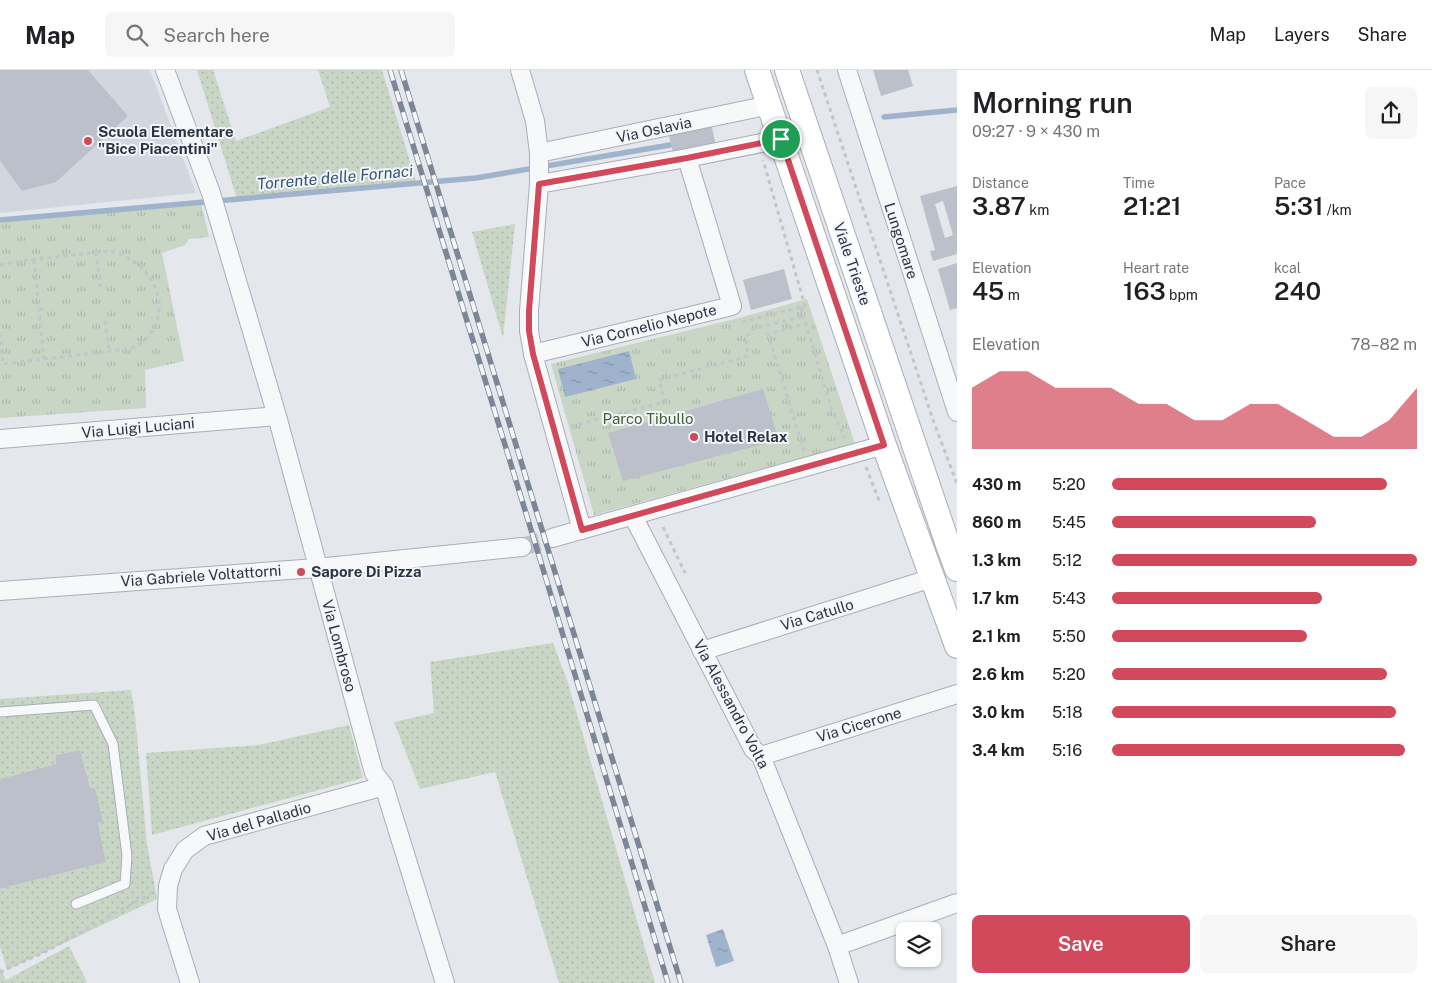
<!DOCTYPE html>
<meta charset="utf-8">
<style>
body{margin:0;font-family:"Public Sans",sans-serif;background:#f6f6f6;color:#202124;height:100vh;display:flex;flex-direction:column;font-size:19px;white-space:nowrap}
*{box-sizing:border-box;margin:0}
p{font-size:16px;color:#757577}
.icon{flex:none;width:28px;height:28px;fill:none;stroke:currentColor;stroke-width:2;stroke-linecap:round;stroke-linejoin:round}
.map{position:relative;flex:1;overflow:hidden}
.drawer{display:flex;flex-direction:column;background:#fff;width:475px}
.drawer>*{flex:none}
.controls{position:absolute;left:896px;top:852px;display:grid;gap:10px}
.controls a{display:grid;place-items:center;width:45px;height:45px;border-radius:8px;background:#fff;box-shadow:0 1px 4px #0004;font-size:25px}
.pin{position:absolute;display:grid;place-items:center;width:42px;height:42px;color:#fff;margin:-21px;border:2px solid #fff;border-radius:50%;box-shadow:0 1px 5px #0007}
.round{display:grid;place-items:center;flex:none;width:52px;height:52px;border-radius:8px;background:#f6f6f6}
.headline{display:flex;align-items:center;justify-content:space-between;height:85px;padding:0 15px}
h1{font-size:28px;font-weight:600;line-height:38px}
.stats{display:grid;grid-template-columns:repeat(3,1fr);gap:8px;height:85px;padding:5px 15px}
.stats div{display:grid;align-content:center}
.stats b{font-size:25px;font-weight:600}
.stats small{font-size:14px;font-weight:400}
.stats p{font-size:14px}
.chart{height:140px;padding:10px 15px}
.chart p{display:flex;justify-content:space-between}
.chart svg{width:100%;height:90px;margin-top:5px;fill:#d1495b;opacity:.7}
.cta{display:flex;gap:10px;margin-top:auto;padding:10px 15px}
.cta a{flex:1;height:58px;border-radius:8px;background:#d1495b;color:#fff;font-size:20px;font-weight:600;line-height:58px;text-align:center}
.cta a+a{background:#f6f6f6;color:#202124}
ul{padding:0 15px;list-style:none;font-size:16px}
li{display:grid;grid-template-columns:80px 60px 1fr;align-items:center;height:38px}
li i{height:12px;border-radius:6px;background:#d1495b}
header{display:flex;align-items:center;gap:30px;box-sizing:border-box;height:70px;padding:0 25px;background:#fff;border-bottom:1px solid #e0e0e0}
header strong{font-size:24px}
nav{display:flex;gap:28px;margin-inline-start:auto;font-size:18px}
.search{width:350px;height:45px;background:#f6f6f6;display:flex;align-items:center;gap:12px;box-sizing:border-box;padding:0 18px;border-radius:8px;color:#757577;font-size:19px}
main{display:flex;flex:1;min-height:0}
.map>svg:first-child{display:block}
</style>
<header>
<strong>Map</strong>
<div class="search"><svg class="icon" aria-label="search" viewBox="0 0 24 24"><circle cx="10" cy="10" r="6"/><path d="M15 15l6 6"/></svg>Search here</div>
<nav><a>Map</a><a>Layers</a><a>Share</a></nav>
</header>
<main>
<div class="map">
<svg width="957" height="913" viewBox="0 0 957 913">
<defs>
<pattern id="grass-dots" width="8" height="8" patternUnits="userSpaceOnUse" patternTransform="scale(1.25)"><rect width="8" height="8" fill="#c9d6c5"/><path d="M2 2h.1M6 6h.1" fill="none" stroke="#adb8ab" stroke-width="1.8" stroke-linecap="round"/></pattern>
<pattern id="park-tufts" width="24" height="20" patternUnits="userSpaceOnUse" patternTransform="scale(1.25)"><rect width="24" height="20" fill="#c9d6c5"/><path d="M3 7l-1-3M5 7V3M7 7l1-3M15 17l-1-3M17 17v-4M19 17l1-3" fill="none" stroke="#adb8ab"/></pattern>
<pattern id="water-ripples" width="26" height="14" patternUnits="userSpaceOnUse" patternTransform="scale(1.25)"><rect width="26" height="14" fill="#9fb4cc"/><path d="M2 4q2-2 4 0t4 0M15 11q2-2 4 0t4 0" fill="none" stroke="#8293a7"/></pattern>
</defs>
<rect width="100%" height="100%" fill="#e4e7ec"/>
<path fill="#d2d6de" d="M0,0H150L196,123L0,143Z"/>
<path fill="url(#grass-dots)" d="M197,0H213L236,71L330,37L318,0H382L417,114L237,129Z
M515,154L503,268L472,162Z
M553,573L568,613L655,913H559L495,702L420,719L394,652L434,643L430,592Z
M131,620L135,644L147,774L157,829L7,900L0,876V819L106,792L98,753L103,751L95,719L90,718L80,680L56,685V694L0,709V629Z
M349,655L363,708L152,765L146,683L259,675Z
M69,876L87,912L83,913H0V897L6,910Z"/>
<path fill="url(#park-tufts)" d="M201,133L209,167L189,169L185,175L162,183L184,291L145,300L146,338L0,348V150Z
M807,229L856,377L807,392H787L594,445L551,294L739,248Z"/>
<path fill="url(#water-ripples)" d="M629,281L636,309L565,327L558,299Z
M723,859L734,891L716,897L706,865Z"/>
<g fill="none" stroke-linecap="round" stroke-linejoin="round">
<path stroke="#9fb4cc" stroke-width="5.5" d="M884,47L957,40
M0,150L476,108L670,75"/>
</g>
<path fill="#bbc0ca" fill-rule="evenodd" d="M0,0H88L128,46L56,112L22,121L0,91Z
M873,0H908L913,16L881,26Z
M711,53L716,76L674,86L668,62Z
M957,116V184L933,191L930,181L935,180L920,126ZM943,131L953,165L945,168L935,134Z
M957,193V238L950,240L938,199Z
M784,199L792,229L751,240L743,210Z
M763,319L779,370L623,411L608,363Z
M80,680L90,718H95L103,751L98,753L106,792L0,819V709L56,694V685Z"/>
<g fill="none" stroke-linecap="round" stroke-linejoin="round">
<path stroke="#bfc3cb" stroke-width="18" stroke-dasharray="18 9" stroke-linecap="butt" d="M522,477L552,468"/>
<defs>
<path id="lane" d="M0,642L94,635L113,674L127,786L125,814L76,834"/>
<path id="street" d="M165,0L211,123L277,346L374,703L384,716L445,913
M520,0L535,51L539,83V114L529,241V261L533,284L582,460
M847,0L957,342
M539,83L770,35
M539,114L687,88L781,69
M533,284L732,236L687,88
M0,369L277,346
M633,446L753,679L761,686L837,876L849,913
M552,468L884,375
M0,521L317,498L522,477
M702,581L932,508
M761,686L957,624
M837,876L957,833
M190,913L167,839L168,816L173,799L185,780L204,766L384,716"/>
<path id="secondary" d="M757,0L884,375L957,576
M787,0L946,469L957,499"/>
</defs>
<use href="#lane" stroke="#a9aeb7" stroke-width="11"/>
<use href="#street" stroke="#a9aeb7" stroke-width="20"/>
<use href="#secondary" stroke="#a9aeb7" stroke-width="26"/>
<path stroke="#c2c5cb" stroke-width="3" stroke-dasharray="4 4" stroke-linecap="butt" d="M817,0L933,350L957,414
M96,182L100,217
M34,190L44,289
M0,195C24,190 48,188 72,185C85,184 101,180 114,182C120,183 126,187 131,190C167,210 171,266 128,279L3,294L0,264
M801,237L832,340L845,368
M39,239L46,238
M105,251L109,281
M742,252L805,236L763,90
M571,356L665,332L659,310L748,286L746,269L750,260L804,246
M804,381L768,264L806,254
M866,397L880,433
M663,457L685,503
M0,902L43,883L150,824"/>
<use href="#lane" stroke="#f7f8fa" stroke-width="9"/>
<use href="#street" stroke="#f7f8fa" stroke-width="18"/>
<use href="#secondary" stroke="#fff" stroke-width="24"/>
<defs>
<path id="rail" d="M390,0L540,489L668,913
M401,0L681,913"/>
</defs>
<use href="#rail" stroke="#7d8696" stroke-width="5.5"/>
<use href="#rail" stroke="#f4f6f9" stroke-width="4" stroke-dasharray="11" stroke-linecap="butt"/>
</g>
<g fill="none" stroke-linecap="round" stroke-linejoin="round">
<defs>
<path id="route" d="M781,69L884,375L582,460L533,284L529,261V241L539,114L687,88Z"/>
</defs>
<use href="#route" stroke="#fff" stroke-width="10"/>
<use href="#route" stroke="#d1495b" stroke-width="6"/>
</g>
<g fill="#d1495b" stroke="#f4f6f9" stroke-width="2">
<circle cx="88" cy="71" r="5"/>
<circle cx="694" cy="367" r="5"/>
<circle cx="301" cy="502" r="5"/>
</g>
<g text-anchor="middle" stroke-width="4" stroke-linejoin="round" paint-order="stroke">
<g font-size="15" fill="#2b3445" stroke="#f4f6f9">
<text transform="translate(654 60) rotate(-12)" y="5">Via Oslavia</text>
<text transform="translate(901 171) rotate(72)" y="5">Lungomare</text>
<text transform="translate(852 194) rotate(71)" y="5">Viale Trieste</text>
<text transform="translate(649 256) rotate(-14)" y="5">Via Cornelio Nepote</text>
<text transform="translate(138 358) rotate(-5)" y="5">Via Luigi Luciani</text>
<text transform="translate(201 506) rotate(-4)" y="5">Via Gabriele Voltattorni</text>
<text transform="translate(817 545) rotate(-17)" y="5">Via Catullo</text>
<text transform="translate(339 576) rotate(75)" y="5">Via Lombroso</text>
<text transform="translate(731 634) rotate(62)" y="5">Via Alessandro Volta</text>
<text transform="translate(859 655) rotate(-17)" y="5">Via Cicerone</text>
<text transform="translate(259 752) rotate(-16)" y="5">Via del Palladio</text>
</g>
<g font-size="15" font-weight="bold" fill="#2b3445" stroke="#f4f6f9" text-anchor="start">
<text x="98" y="67">Scuola Elementare<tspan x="98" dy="17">"Bice Piacentini"</tspan></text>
<text x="704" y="372">Hotel Relax</text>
<text x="311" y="507">Sapore Di Pizza</text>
</g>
<g font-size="15" fill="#3f6138" stroke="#f4f6f9">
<text x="648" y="354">Parco Tibullo</text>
</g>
<g font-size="16" font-style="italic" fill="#34527a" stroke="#f4f6f9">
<text transform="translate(335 107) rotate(-5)" y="6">Torrente delle Fornaci</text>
</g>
</g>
</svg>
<div class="controls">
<a><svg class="icon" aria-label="layers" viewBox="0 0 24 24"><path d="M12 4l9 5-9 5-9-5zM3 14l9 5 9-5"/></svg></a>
</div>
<div class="pin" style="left:781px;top:69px;background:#1e9e55"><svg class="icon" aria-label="arrive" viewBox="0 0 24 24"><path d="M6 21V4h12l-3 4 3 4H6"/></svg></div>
</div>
<section class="drawer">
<div class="headline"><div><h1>Morning run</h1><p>09:27 · 9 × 430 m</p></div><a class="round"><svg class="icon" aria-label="share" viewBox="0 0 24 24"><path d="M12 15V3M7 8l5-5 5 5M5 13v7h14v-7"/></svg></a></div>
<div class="stats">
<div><p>Distance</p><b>3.87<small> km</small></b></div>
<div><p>Time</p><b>21:21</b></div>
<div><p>Pace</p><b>5:31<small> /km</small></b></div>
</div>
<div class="stats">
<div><p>Elevation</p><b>45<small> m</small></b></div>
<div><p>Heart rate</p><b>163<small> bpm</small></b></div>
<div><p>kcal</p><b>240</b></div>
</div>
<div class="chart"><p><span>Elevation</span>78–82 m</p>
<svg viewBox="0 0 160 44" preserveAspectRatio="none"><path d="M0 44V14L10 6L20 6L30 14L40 14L50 14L60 22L70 22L80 30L90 30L100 22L110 22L120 30L130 38L140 38L150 30L160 14V44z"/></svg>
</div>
<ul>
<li><b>430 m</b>5:20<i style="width:90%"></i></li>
<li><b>860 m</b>5:45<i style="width:67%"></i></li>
<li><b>1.3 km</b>5:12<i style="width:100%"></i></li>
<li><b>1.7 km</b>5:43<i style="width:69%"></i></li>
<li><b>2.1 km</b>5:50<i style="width:64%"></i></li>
<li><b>2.6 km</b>5:20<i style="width:90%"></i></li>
<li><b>3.0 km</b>5:18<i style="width:93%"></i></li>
<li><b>3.4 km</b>5:16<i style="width:96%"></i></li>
</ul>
<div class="cta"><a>Save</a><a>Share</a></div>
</section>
</main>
